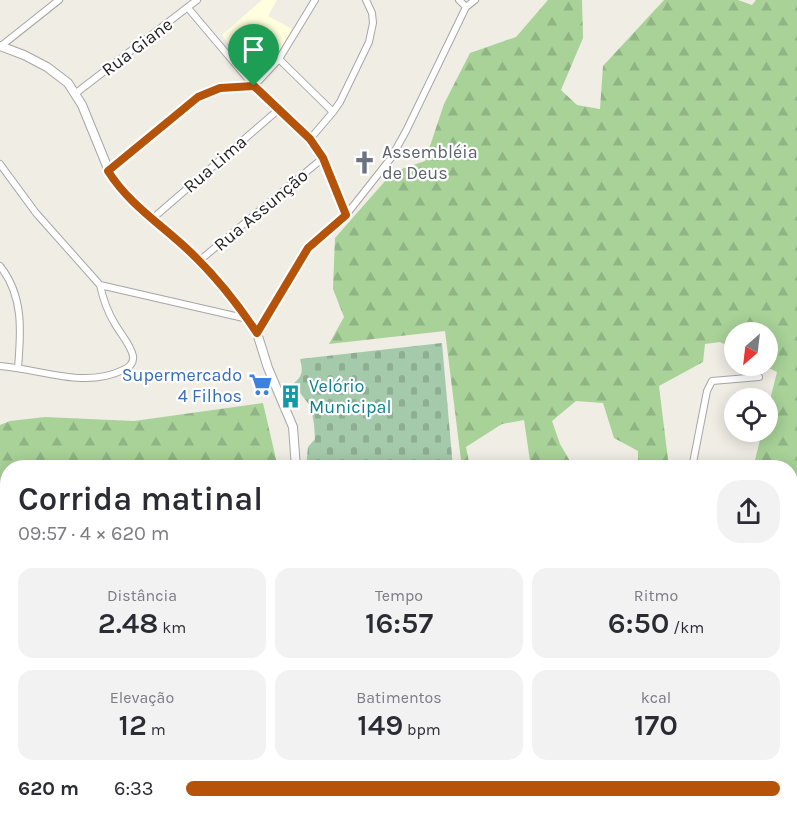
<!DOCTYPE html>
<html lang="pt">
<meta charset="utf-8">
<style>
body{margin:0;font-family:Karla,sans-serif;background:#f2f2f3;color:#2b2b33;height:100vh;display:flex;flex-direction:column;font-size:22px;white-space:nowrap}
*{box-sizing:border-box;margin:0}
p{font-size:20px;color:#7c7c81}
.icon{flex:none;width:33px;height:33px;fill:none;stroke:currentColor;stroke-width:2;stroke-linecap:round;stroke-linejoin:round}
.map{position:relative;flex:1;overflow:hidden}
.panel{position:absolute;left:0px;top:460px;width:798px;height:364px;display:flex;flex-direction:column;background:#fff;border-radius:24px 24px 0 0;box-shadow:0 3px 15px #0003}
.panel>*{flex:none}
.needle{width:39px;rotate:208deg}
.tools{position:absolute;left:724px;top:322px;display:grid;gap:12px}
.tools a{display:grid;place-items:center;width:54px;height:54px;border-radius:50%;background:#fff;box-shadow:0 3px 15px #0003;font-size:30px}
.pin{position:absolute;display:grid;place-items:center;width:51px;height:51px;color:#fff;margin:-62px -26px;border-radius:50% 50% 50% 0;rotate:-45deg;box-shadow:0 0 6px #0007}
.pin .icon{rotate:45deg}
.round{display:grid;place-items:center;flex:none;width:63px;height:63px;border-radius:24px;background:#f2f2f3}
.head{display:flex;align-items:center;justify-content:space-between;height:102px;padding:0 18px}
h1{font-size:33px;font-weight:600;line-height:45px}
.figures{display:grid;grid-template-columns:repeat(3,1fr);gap:9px;height:102px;padding:6px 18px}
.figures div{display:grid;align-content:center;border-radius:15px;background:#f2f2f3;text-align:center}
.figures b{font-size:30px;font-weight:600}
.figures small{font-size:16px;font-weight:400}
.figures p{font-size:16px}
ul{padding:0 18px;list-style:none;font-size:20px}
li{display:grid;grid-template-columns:96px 72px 1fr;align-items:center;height:45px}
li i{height:15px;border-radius:8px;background:#b45309}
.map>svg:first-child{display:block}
</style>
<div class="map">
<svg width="797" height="824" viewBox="0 0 797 824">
<defs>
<pattern id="forest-firs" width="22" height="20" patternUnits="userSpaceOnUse" patternTransform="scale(1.5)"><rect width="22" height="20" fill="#a8d298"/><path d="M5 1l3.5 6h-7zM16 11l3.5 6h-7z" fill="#90b483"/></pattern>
<pattern id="cemetery-stones" width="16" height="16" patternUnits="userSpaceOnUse" patternTransform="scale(1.5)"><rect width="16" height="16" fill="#a5caab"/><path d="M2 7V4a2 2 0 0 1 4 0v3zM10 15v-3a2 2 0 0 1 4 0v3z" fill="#8ead93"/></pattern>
</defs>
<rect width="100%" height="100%" fill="#f0ede5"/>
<path fill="#ffffdf" d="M262,0H277L268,16L292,29L279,52L263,71L256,75L249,71L222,35Z"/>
<path fill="url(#forest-firs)" d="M548,0H582L583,38L561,90L577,105L600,109L603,66L664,0H738L752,5L756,0H797V516H791L790,468H753L762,432H768V408L777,372L765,366H768V333H735V350L720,342L705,344L703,362L659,386L669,468H638V451L614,438L603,403L576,401L552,421L560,444L574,468H531L524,420L502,424L466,447L469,462L496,468H462L445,331L329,344L344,317L333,289L335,238L393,172L425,161L444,104L470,53L516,37Z
M263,403L276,459V468H8L7,488L0,492V425L10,421L45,417L134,421Z
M89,818H146L142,824H83Z"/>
<path fill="url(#cemetery-stones)" d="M442,343L453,468H306L308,447L315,439L314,424L311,407L293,384C303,376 303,371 300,359Z"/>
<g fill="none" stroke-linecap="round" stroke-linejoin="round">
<defs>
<path id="minor" d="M459,0L466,7
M188,8L254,86L310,139L323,158L346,215
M1,46L59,0
M279,59L333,112
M254,86L279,59L315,0
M76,93L197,0
M310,139L333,112L340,102L369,42L373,23L372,13L366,0
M0,164L36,213L100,285L248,319
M109,171L198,97L220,89L254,86
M152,219L278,110
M199,261L323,158
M0,266C24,296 21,332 18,368
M257,333L308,248L346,215L391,158L406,131L466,7L475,0
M0,366C41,369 84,389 123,370C130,367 134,363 133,356C131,345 120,333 115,324C107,311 103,299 100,285
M692,468L707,391L712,381L759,377
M790,532H797
M1,534L8,565
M790,581L797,595
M790,666L797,662
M790,745L797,741
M0,765L8,767
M0,799L8,792
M277,818L281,824
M301,818L310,824
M486,818V824
M771,818L774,824
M614,824L615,818
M791,824L797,821"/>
<path id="tertiary" d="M0,46L24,55L47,67L68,83L82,105L109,171L116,183L135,204L187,249L221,285L248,319L257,333L268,368L293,427L296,468
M246,818L247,824"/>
</defs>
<use href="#minor" stroke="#a6a6a6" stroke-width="8"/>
<use href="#tertiary" stroke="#a6a6a6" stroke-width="10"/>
<use href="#minor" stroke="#fff" stroke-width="6"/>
<use href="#tertiary" stroke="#fff" stroke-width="8"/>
</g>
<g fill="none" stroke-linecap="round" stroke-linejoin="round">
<defs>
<path id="route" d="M254,86L310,139L323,158L346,215L308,248L257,333C237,303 213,273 186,248C159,223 128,203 108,171L198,97L220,88Z"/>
</defs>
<use href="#route" stroke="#fff" stroke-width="12"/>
<use href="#route" stroke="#b45309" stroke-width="8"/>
</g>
<defs>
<symbol id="church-bare" viewBox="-9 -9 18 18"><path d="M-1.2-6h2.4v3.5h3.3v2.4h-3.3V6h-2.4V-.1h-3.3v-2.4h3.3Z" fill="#6b7280" stroke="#fff" stroke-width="2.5" paint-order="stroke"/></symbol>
<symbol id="supermarket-bare" viewBox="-9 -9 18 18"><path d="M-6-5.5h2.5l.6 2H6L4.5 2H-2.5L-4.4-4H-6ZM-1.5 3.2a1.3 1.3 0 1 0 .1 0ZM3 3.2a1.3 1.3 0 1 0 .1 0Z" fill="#3f7fe0" stroke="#fff" stroke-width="2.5" paint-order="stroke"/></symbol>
<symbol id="building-bare" viewBox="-9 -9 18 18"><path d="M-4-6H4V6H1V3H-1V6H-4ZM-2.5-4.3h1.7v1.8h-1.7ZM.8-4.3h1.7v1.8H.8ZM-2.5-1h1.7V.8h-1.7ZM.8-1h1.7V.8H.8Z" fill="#0f9aa8" stroke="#fff" stroke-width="2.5" paint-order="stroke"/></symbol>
</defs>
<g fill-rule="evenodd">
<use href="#church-bare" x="348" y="146" width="33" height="33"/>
<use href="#supermarket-bare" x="244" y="368" width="33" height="33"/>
<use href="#building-bare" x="274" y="380" width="33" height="33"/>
</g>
<g text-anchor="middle" stroke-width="4.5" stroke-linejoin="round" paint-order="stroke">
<g font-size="18" fill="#1f1f1f" stroke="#fff">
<text transform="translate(137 47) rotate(-37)" y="6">Rua Giane</text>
<text transform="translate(215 164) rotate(-41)" y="6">Rua Lima</text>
<text transform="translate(261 210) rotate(-40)" y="6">Rua Assunção</text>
</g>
<g font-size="18" fill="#5b616d" stroke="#fff" text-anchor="start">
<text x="382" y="158">Assembléia<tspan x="382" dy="21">de Deus</tspan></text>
</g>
<g font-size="18" fill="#366cbe" stroke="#fff" text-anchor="end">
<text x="242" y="381">Supermercado<tspan x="242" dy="21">4 Filhos</tspan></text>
</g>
<g font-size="18" fill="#0d838f" stroke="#fff" text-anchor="start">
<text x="309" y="392">Velório<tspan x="309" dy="21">Municipal</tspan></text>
</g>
</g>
</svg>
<div class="tools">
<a><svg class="needle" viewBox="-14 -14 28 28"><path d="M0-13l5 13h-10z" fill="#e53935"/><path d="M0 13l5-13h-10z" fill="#7c7c81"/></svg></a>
<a><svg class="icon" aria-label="locate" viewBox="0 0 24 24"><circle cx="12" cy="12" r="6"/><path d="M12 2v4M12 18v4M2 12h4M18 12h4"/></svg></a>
</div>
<div class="pin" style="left:254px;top:86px;background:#1e9e55"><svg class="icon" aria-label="arrive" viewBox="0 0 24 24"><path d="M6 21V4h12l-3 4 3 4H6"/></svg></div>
<section class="panel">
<div class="head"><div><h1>Corrida matinal</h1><p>09:57 · 4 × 620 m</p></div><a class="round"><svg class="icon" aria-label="share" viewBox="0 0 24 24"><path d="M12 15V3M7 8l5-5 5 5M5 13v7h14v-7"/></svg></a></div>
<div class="figures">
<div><p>Distância</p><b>2.48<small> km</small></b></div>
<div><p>Tempo</p><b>16:57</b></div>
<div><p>Ritmo</p><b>6:50<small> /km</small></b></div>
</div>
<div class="figures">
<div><p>Elevação</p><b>12<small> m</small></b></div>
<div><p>Batimentos</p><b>149<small> bpm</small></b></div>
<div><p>kcal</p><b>170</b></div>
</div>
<ul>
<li><b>620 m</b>6:33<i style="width:100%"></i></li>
</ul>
</section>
</div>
